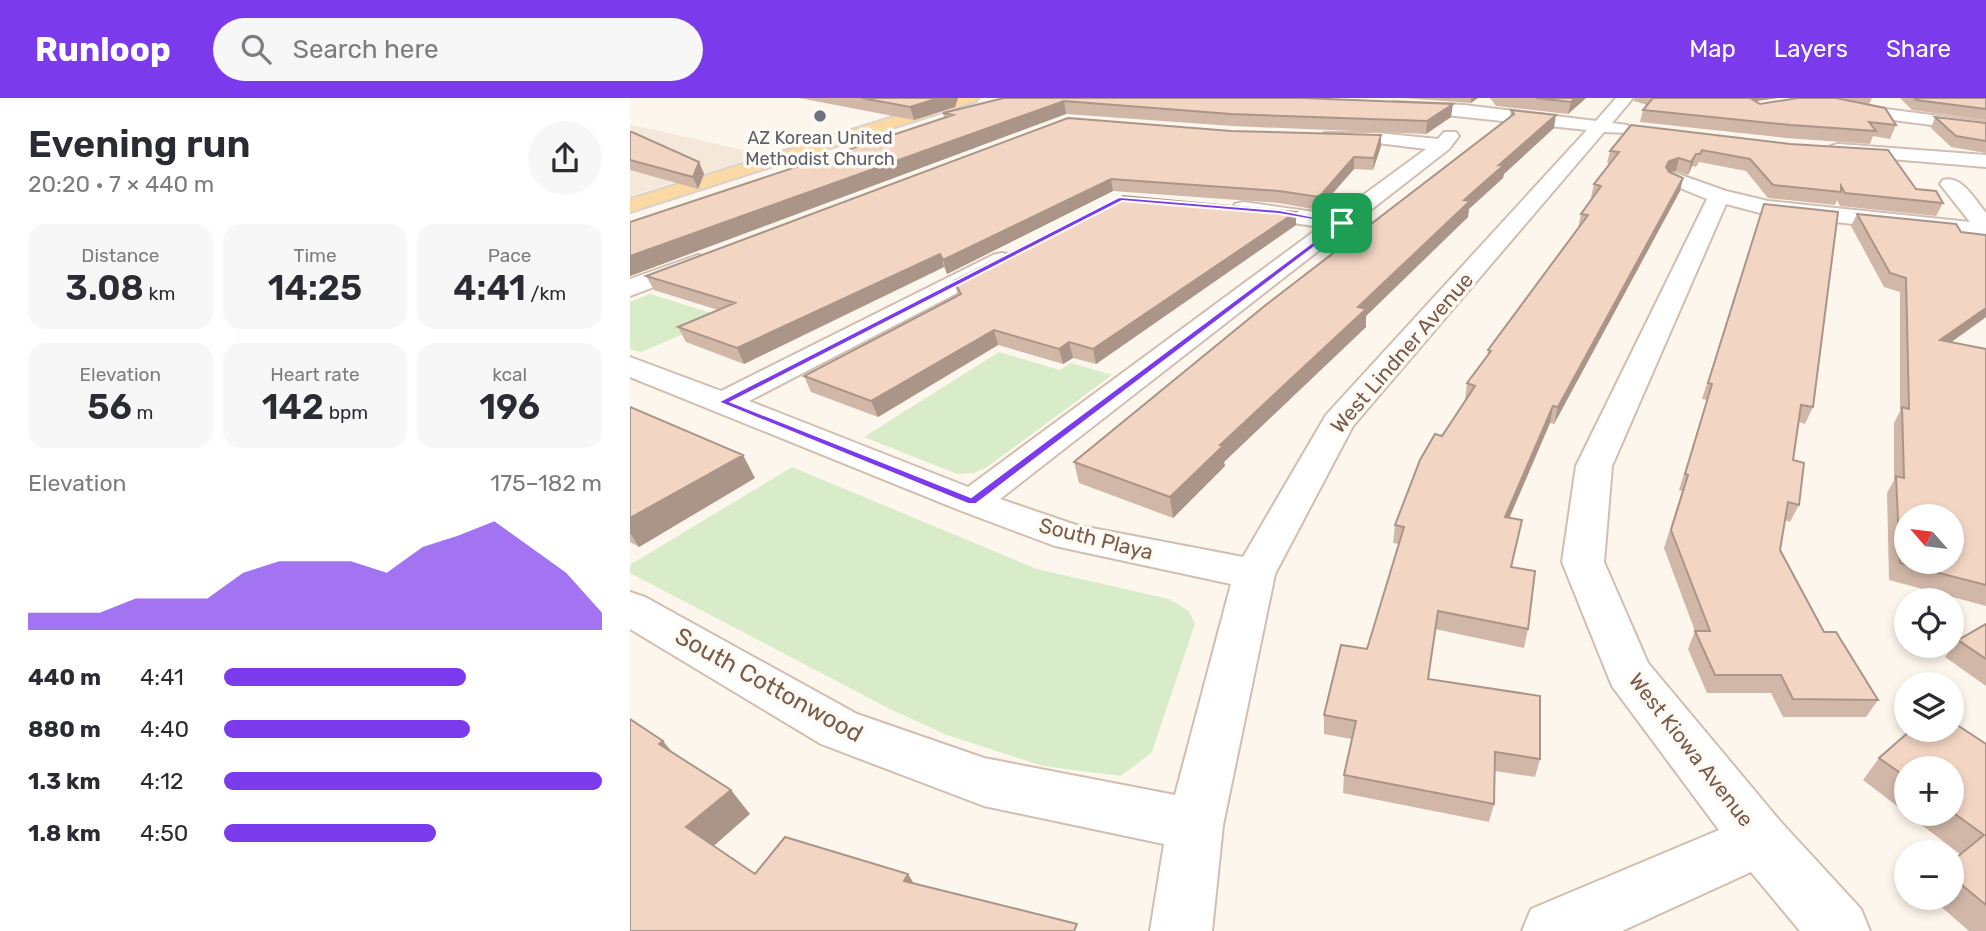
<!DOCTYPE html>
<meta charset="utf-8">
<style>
body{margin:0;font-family:Rubik,sans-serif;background:#f7f7f7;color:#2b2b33;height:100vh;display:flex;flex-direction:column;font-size:26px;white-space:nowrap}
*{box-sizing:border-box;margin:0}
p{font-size:23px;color:#7c7c81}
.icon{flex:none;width:38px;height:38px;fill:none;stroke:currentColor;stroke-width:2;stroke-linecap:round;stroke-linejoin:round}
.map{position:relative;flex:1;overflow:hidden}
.panel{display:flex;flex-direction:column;background:#fff;width:630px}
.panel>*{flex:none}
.needle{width:46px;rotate:298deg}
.buttons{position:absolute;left:1264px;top:406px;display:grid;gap:14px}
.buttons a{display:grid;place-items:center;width:70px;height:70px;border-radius:50%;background:#fff;box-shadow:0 4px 10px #0003;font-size:35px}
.pin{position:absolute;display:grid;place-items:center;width:60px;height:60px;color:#fff;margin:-30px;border-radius:14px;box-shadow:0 4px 10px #0006}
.round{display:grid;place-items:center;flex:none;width:74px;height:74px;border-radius:37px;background:#f7f7f7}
.summary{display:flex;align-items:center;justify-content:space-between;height:119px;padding:0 28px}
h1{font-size:38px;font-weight:600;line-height:52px}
.figures{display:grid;grid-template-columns:repeat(3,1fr);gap:10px;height:119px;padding:7px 28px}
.figures div{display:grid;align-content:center;border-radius:18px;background:#f7f7f7;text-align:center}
.figures b{font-size:35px;font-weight:600}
.figures small{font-size:19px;font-weight:400}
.figures p{font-size:19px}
.chart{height:196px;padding:14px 28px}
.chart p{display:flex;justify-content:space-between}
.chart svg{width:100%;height:126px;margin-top:7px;fill:#7c3aed;opacity:.7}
ul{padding:0 28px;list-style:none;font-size:23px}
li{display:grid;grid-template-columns:112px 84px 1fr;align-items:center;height:52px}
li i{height:18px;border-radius:9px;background:#7c3aed}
header{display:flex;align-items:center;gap:42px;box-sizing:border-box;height:98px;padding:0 35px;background:#7c3aed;color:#fff}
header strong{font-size:33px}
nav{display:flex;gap:38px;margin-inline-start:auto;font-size:24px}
.search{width:490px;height:63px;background:#f7f7f7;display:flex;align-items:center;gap:18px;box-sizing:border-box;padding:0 24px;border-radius:38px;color:#7c7c81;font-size:26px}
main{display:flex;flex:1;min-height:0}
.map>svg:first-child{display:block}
</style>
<header>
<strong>Runloop</strong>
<div class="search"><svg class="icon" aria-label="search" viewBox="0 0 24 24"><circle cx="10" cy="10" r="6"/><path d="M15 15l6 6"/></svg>Search here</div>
<nav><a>Map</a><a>Layers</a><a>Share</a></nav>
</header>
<main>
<section class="panel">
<div class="summary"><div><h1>Evening run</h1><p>20:20 · 7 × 440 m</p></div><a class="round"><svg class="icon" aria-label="share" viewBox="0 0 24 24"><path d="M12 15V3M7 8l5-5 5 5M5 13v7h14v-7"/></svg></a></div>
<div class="figures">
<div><p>Distance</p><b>3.08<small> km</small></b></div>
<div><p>Time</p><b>14:25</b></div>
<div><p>Pace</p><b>4:41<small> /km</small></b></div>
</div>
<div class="figures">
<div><p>Elevation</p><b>56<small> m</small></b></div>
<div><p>Heart rate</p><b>142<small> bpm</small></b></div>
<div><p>kcal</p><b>196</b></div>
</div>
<div class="chart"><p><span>Elevation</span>175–182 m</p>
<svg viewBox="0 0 160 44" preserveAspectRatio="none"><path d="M0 44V38L10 38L20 38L30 33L40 33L50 33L60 24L70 20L80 20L90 20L100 24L110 15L120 11L130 6L140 15L150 24L160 38V44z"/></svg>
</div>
<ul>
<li><b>440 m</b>4:41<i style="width:64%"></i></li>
<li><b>880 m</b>4:40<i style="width:65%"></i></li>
<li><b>1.3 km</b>4:12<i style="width:100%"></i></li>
<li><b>1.8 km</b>4:50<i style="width:56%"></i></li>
</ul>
</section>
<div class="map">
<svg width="1356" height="833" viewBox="0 0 1356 833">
<rect width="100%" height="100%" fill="#fdf6ec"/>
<path fill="#f5e8da" d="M0,27L44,36L134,57L0,98Z"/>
<path fill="#d8ecc9" d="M20,196L94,219L11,254L0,251V204Z
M369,254L430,272L441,265L482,277L357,369L344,375L327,376L234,339Z
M162,369L407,471L539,501L559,513L565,526L522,654L491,678L413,668L317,637L260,611L0,475V467Z"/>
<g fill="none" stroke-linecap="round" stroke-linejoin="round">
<defs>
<path id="minor" d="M986,0H1003L982,25L997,27L1000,31L997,35L974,34L723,328L645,476L593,727L582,833H520L534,746L354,708L191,646L0,531V494L15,499L227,616L354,660L545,697L601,486L425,448L329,412L0,279V259L91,293L363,157L372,155L381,157L384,162L381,167L119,303L338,389L690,129L605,116L602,111L605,106L613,104L706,117L796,51L748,45L700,44L694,43L691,39L694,35H748L808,41L814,34H826L829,38L819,51L370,401L446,427L613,459L696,317L957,32L769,12L763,10L761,7L763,4L834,7L966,23Z
M1170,0H1199L1240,9L1356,24V34L1240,19L1172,3Z
M1208,46L1356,57V69L1201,56L1199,52L1201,48Z
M1045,75L1096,93L1138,103L1340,124L1310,86L1313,82C1332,77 1345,102 1356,115V140L1138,117L1096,106L982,368L974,464L1018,565L1150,723L1231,811L1240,833H1170L1121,774L992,833H892L901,811L1089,732L982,588L932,464L946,368L1077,101L1038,85L1035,81L1038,77Z
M68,157L77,159L80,164L77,169L0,198V181Z"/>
<path id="major" d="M324,0H348L346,3L0,114V101Z"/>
</defs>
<use href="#minor" stroke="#d1beb0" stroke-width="4"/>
<use href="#major" stroke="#dad1cd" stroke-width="4"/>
<use href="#minor" fill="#fff" fill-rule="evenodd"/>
<use href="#major" fill="#fbd9a5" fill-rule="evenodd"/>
</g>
<path fill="#d1b7a8" d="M169,0H328L325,9L284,22Z
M374,0L821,19L796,36L602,28L436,16L0,178V124L314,20L313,15Z
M773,0H848L841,5Z
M860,0H956L938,16L866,8Z
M1005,0H1148L1126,3L1130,6L1266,27L1260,41L1243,38L1240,46L1156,40L1010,24L1013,12L1017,7L1004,3Z
M1211,0H1242L1239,6Z
M1270,0H1356V22L1282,12Z
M881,12L924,30L874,76L873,80L839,111L838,119L736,218V229L594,364L595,368L543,420L449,385L444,364L880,19Z
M1305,19L1356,25V55L1321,49L1301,30Z
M438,20L751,48L743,72L724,71L688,112L649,105L483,93L317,176L314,169L114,266L56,244L48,229L88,212L24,192L16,178Z
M1001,27L1286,91L1313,105L1306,118L1210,108L1207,102L1205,107L1138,100L1116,73L1069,64L1066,69L1062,68L1058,77L1046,73L1040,74L1053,80L1050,93L924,326L920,325L879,420L881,469L898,531L894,550L805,531L798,581L910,661L905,679L865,673L864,706L859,724L713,695L714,677L722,641L694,636V617L737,551L769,446L763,445L765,427L812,338L835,302L837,285L857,259L858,252L949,130H948L951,116L963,100L961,99L964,86L980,66L977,65L980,53Z
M0,34L69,64L74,76L68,91L0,72Z
M1134,106L1183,309L1175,326L1169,324L1163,362L1169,407L1160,424L1155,422L1150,452L1194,534L1248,602L1236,619H1153L1141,595H1077L1058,551L1065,533L1034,450L1052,393L1049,392L1077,302L1072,301Z
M1227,116L1331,134L1356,137V219L1321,244L1356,251V508L1259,482L1257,395L1264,382V325L1270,313V194L1254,189L1221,128Z
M666,127L466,266L443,260L433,266L368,247L248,319L181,294L174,278L328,198L324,183Z
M0,309L125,380L9,449L0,444Z
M1356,526V588L1315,559L1328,542Z
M1356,646V833H1339L1301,800H1321V764L1330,756L1277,716H1321V670H1276V715L1233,682L1249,660Z"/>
<path fill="#aa9588" d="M309,0H328L325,9L284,22L280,9Z
M841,0H848L841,5Z
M945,0H956L938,16L941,4Z
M1119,0H1148L1126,3Z
M434,3L436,16L0,178V158Z
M823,6L821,19L796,36L797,23Z
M926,17L924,30L874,76L873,80L839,111L838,119L736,218V229L594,364L595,368L543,420L540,399L590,347L834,102L869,67Z
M751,37V48L743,72L744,60Z
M1066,56L1062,68L1058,77L1061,64Z
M724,59V71L688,112L689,99Z
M1049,60L1046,73L1036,75V69L1039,63Z
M69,64L74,76L68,91L63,79Z
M1053,80L1050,93L924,326L928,309Z
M481,81L483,93L317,176L313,162Z
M666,114V127L466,266L463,251Z
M310,156L314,169L114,266L107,250Z
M1356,210V219L1302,258L1310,242Z
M364,232L368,247L248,319L241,303Z
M439,244L443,260L433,266L429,251Z
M923,308L920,325L872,437L875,419Z
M113,357L125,380L9,449L0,435V420Z
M33,643L53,667L29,646Z
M101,692L120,716L78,753L56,729Z
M278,776L293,800L274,783Z"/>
<path fill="#f3d5c3" stroke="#aa9588" stroke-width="2" fill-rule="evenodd" d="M232,0H309L280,9Z
M374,0H672L823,6L797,23L601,16L434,3L0,158V124L323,17L313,15Z
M906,0H945L941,4Z
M1023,0H1120L1130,6L1168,0H1206L1255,10L1266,27L1239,24L1246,33L1161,27L1013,12Z
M1284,0H1356V11L1286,2Z
M881,12L926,17L869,67L875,66L834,102L840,103L728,209L736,211L590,347L593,348L540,399L444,364L637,206L884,16Z
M1305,19L1356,25V43L1326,38Z
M438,20L601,33L751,37L744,60L724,59L689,99L649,93L481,81L313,162L310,156L107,250L48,229L105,205L16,178Z
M1001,27L1160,46L1258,52L1286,91L1306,93L1313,105L1215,95L1211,88V94L1143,87L1120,61L1072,52L1070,56H1066L1061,64L1049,60L1039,63L1036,69L1039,74L1053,80L928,309L923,308L875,419L892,422L881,469L905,473L898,531L808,513L798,581L910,598V661L865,654L864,706L714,677L726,623L694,617L711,547L737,551L774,429L765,427L790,362L805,336L812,338L845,288L837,285L861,253L858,252L958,117L951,116L971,88L964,86L989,54L980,53Z
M0,34H2L69,64L63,79L0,62Z
M493,98L666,114L463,251L439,244L429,251L364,232L241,303L174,278L331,196L324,183Z
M1134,106L1208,114L1183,309L1171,307L1163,362L1174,365L1169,407L1158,404L1150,452L1194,534H1206L1248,602L1163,601L1151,577H1085L1065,533H1080L1041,432L1058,377L1055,376L1082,286L1078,285Z
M1227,116L1326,126L1331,134L1356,137V210L1310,242L1356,251V487L1270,465L1266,378L1274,380L1272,309L1279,311L1276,180L1260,175ZM1276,418H1321V464H1276Z
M0,309L113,357L0,420Z
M1356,526V561L1328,542Z
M0,621L33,643L29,646L101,692L56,729L125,776L155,739L278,776L274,783L447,826L444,833H0Z
M1321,623L1356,646V807L1321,778V764L1354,737L1321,713V670H1276V679L1249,660L1281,632H1321Z"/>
<path fill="#7c3aed" stroke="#fff" stroke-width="2" fill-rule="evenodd" d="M489,99L649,112L716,125L346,406H338L88,304ZM492,103L649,116L707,126L341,399L101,304Z"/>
<circle fill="#6b7280" stroke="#fffaf3" stroke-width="2.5" cx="190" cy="18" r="7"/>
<g text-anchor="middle" stroke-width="7" stroke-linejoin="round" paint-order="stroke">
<g font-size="18" fill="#5b616d" stroke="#fffaf3">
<text x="190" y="46">AZ Korean United<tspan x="190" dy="21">Methodist Church</tspan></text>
</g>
<g font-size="21" fill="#7a5c4d" stroke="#fffaf3">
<text transform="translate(772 255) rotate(-49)" y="7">West Lindner Avenue</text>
<text transform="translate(466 441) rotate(14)" y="7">South Playa</text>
<text transform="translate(1061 652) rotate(52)" y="7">West Kiowa Avenue</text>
</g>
<g font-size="24" fill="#7a5c4d" stroke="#fffaf3">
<text transform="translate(139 587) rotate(29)" y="8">South Cottonwood</text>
</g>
</g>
</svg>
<div class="buttons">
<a><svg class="needle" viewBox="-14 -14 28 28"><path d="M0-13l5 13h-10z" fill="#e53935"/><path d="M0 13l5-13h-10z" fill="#7c7c81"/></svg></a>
<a><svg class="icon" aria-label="locate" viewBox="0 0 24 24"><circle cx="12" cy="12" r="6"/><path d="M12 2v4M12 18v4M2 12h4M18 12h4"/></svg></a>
<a><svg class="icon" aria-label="layers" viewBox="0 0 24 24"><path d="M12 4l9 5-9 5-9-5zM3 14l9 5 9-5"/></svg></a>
<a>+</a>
<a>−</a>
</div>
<div class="pin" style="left:712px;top:125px;background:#1e9e55"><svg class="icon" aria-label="arrive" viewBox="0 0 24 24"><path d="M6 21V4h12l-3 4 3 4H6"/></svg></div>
</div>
</main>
